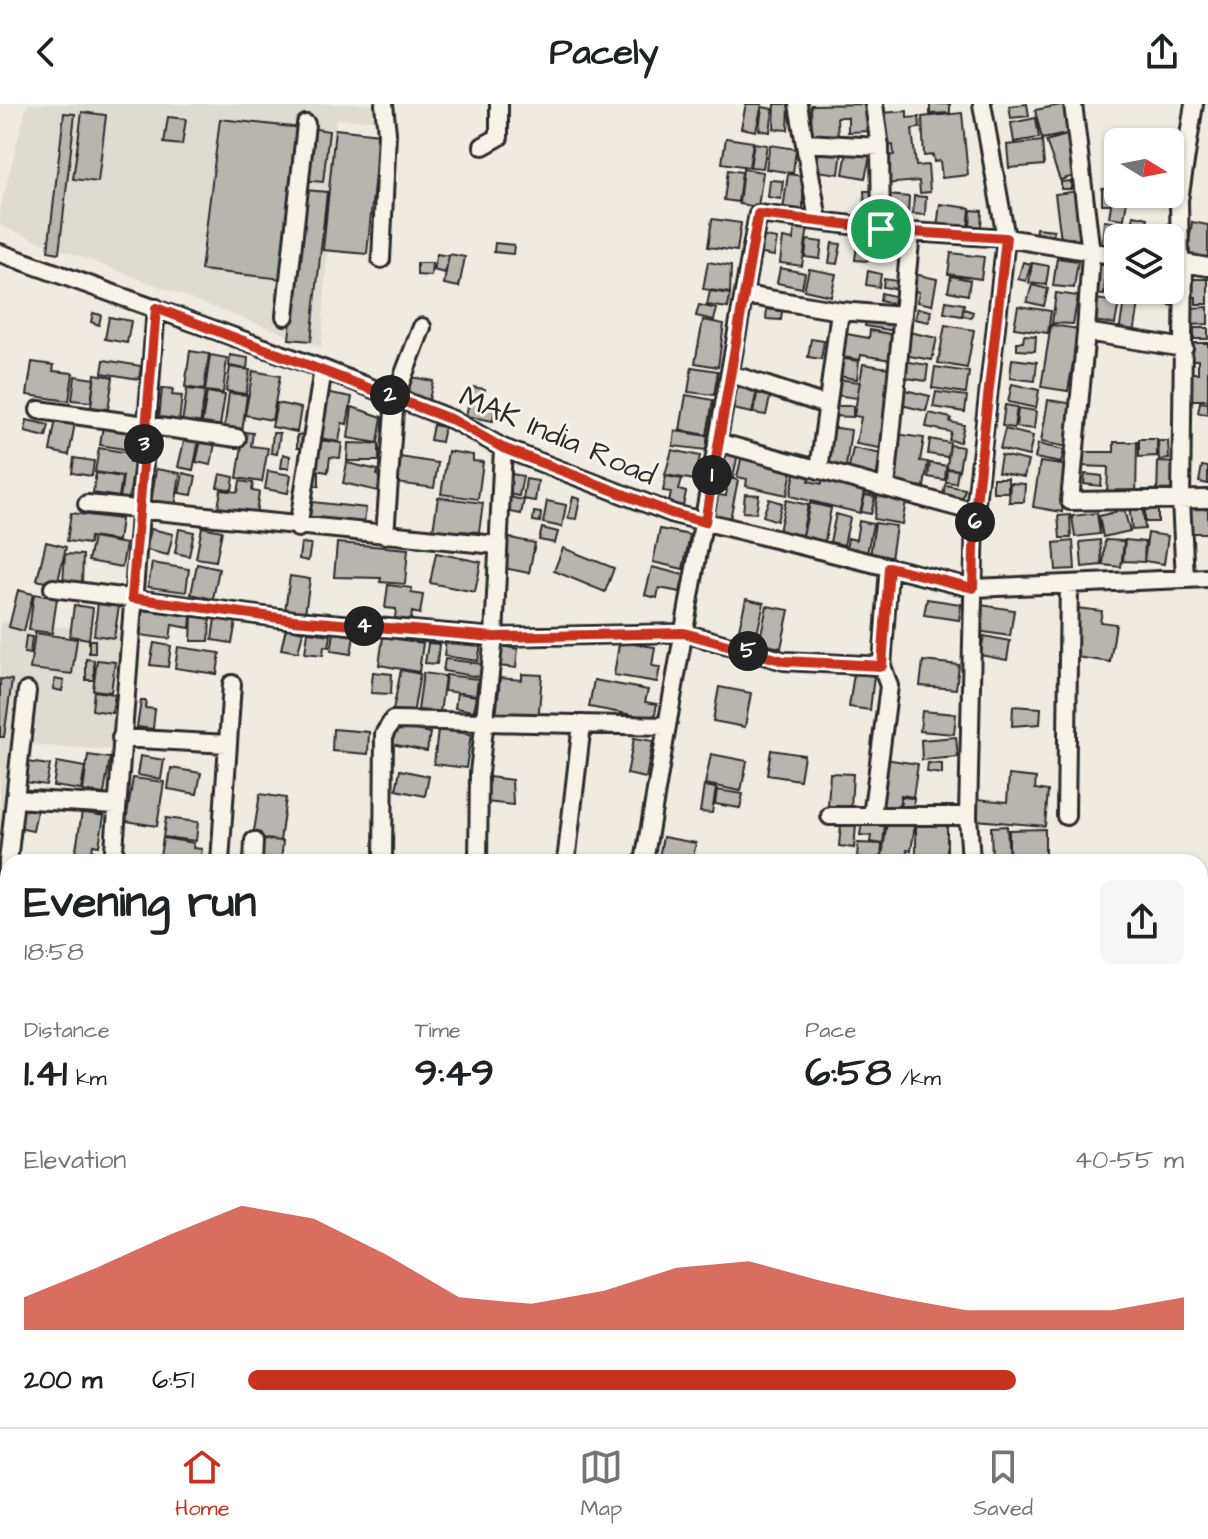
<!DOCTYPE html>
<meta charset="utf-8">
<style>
body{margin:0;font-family:"Architects Daughter",sans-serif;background:#f6f6f6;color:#202124;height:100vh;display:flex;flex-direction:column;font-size:30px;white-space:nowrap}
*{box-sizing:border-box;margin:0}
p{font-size:26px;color:#757577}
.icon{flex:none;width:44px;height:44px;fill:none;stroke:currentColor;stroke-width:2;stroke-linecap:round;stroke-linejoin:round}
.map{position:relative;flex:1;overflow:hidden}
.side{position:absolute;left:0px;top:750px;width:1208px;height:574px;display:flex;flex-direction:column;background:#fff;border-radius:24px 24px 0 0;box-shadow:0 2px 6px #0004}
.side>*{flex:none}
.needle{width:52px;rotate:100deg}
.tools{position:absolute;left:1104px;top:24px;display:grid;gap:16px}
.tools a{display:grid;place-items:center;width:80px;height:80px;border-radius:12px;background:#fff;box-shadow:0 2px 6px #0004;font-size:40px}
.pin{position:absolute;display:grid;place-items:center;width:68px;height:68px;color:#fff;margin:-34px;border:4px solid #fff;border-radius:50%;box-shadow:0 2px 8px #0007}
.km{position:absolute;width:40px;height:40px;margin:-20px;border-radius:50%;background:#222;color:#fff;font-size:22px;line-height:40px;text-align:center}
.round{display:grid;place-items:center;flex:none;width:84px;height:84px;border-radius:12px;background:#f6f6f6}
.head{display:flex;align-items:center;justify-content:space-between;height:136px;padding:0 24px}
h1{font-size:44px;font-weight:700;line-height:60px}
.stats{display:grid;grid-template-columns:repeat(3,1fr);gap:12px;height:136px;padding:8px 24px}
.stats div{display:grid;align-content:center}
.stats b{font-size:40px;font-weight:700}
.stats small{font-size:22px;font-weight:400}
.stats p{font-size:22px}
.chart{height:224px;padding:16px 24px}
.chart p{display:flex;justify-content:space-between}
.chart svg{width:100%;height:144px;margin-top:8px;fill:#c8321e;opacity:.7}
ul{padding:0 24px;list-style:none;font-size:26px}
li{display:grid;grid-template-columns:128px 96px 1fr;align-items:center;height:60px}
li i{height:20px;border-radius:10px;background:#c8321e}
header{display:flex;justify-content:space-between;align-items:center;height:104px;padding:0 24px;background:#fff;font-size:36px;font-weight:700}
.tab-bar{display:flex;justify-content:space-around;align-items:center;height:112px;border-top:2px solid #e0e0e0;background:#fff;font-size:22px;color:#757577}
.tab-bar a{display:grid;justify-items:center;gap:4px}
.tab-bar .on{color:#c8321e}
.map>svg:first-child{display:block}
</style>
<header><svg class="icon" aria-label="back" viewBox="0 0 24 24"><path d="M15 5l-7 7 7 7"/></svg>Pacely<svg class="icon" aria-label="share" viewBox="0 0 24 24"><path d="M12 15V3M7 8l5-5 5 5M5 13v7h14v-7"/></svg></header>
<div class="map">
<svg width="1208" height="1323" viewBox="0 0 1208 1323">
<rect width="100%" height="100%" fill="#efebe0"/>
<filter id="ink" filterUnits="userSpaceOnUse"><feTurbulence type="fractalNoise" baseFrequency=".0125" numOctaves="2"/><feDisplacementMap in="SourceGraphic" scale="16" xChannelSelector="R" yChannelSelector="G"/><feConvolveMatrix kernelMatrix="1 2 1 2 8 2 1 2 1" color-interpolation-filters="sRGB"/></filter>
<g filter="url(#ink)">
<path fill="#dedbd1" d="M27,0H376L377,16L336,15L321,244L0,122V105Z
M0,518L127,528L114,646L11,640L0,809Z"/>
<path fill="#b8b5ae" stroke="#2b2b2b" stroke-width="2" d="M746,0H762L756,27L741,24Z
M775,0H789L788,26L774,25Z
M870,0L871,27L848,28V13H837L838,32L812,33L811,1Z
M930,0H950V9L930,10Z
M1027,0L1029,12L1011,14L1009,2Z
M1066,0L1072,29L1042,35L1035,6Z
M762,3L773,5L770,28L759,26Z
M907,7V14L919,13L920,24L912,25L916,62L928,61L930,88L920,89L919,77L884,80L886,52L894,51L893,41L884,42L882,9Z
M82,8L106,11L98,78L73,75Z
M64,9L75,10L59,149L48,147Z
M962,9L968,71L942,74L940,57L934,58L933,51L924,52L922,13Z
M168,13L186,15L182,41L164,39Z
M1036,14L1039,34L1014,38L1011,19Z
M220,15L301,24L283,175L201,166Z
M310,24L329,27L323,78L303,76Z
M335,25L379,30L367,150L323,146Z
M1067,31L1078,71L1060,76L1046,37Z
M726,34L753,38L749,63L722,59Z
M1042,37L1044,61L1009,64L1007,41Z
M754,39L767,41L763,64L750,63Z
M770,41L796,45L793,69L766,65Z
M819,45L842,48L839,70L816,67Z
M847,48L870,52L865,74L843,70Z
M743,65L763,68L758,103L739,100Z
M728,66L742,68L738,98L724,96Z
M788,70L803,72V109L783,106Z
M770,76L783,77L781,95L768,93Z
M1071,77V85H1061V78Z
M1114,83L1118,84V90H1128L1124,115L1109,113Z
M1102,84H1111V100H1102Z
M305,86L327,88L311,237L289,235Z
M864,87H876L878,107L865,108Z
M1078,87L1085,141L1074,142L1073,134L1061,135L1055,90Z
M888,91L909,93L908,108H901L900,122L886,121Z
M914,92L926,93L925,111L913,110Z
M940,100L970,104L968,126L937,123Z
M971,106L982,107L981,124L970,123Z
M1134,111L1148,114L1144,134H1129Z
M712,115L741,119L737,147L708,143Z
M1104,117L1128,120L1126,134H1118V148L1101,146Z
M1192,118L1208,121V156L1187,152Z
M795,122L808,123L802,162L780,159L783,134L793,136Z
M1036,124L1054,126L1053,136L1035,134Z
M760,132L777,135L774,152L757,149Z
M858,133L871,135L868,157L855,156Z
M807,136L822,138L820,155L805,153Z
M495,139L514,141L513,150L494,148Z
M832,139L841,140L837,160L829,159Z
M951,149L984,153L981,175L948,170Z
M437,150L449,152L445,169L433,166Z
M449,150L465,153L459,183L444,180Z
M1057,154L1078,157L1074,184L1053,182Z
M708,158L731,162L730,189L703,185Z
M1023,158L1031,160L1026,177L1018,175Z
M417,159H432L431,172L417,171Z
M1032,159L1049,162L1046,181L1029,179Z
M1096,161H1106L1104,191L1093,190Z
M780,164L805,169L802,184L777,179Z
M809,165L836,170L831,192L804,186Z
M868,167L881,170L879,183L866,181Z
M914,170L937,175L932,201L917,198L919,188L910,186Z
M951,172L970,176L968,191L948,187Z
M1170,173L1171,181L1178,183L1174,202L1150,197L1152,186H1170Z
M884,175L897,177L896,185L883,183Z
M1189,175H1208V200H1196V193H1189Z
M1108,177L1118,179V186H1125L1124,192L1106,190Z
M1032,181L1048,185L1044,202L1027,198Z
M1127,186H1147L1145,197L1126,194Z
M710,187L730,190L728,204L707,201Z
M881,189L894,192L893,200L880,197Z
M1056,189L1078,192L1073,220L1052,219Z
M1095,195L1119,198L1115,220L1092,217Z
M946,197L964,200L962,212L944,209Z
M1124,197L1139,199L1134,230L1119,228Z
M699,201L717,205L714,216L696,212Z
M1018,202L1051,207L1048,229L1014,224Z
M1208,203V220L1189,221V204Z
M918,204L931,207L929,218L915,215Z
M767,205L782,207L781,216L766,215Z
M964,205L973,208L971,214L962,211Z
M93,209L101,211L99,221L91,218Z
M867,212L897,216L895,227L865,222Z
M109,213L131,217L127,239L105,235Z
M703,216L724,220L718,263L695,259Z
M945,221L974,226L967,264L938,259Z
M1051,221L1079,225L1068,287L1041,283Z
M1194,224H1208V235H1194Z
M870,226L895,231L891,256L861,251L860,256L837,252L841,229L869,234Z
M909,228L937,234L932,256L904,251Z
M1024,231L1036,232L1035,247L1017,246V238H1023Z
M811,235L824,237L821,255L808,253Z
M1191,239H1208V296H1192V269H1198V256H1191Z
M190,247L209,250L204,286L185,283Z
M210,251L227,254L223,289L205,287Z
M230,251L248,254L247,265L229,262Z
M837,254L859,257L857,275L838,272Z
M1012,255L1037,258L1035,277L1010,274Z
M104,256L141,262L139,275L102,269Z
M903,257L928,261L926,277L901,273Z
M32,258L54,261L53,267L73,269L69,297L27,291Z
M863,260L889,264L880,344L856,340L861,313L854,312Z
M230,263L250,266L246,290L226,287Z
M692,263L718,267L714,291L688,288Z
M935,263L969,268L966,289L932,284Z
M253,267L280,272L272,316L245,311Z
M95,270L113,273L108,305L91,303Z
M75,272L94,275L91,298L72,296Z
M406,272L433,277L429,296L402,291Z
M836,275L860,278L857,294L834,291Z
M1012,280L1039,286L1036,304L1008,298Z
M733,281L757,286L752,309L728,304Z
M472,283L485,285L482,300L495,303L493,317L466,312Z
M162,284L173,285L172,291L182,292L179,318L159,316Z
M187,285L205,287L200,321L182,318Z
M901,285L930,292L926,307L897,300Z
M758,286L771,289L766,311L753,309Z
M207,288L225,291L219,328L201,325Z
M325,288L352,293L347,320L342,319L339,338L316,333Z
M936,288L967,292L965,308L933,303Z
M229,289L247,291L242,328L224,326Z
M686,291L713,296L707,331L680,326Z
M1048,296L1075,300L1069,343L1041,338Z
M1200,298L1208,299V310L1198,309Z
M277,299L301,304L297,328L272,323Z
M1005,301L1017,303L1014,324L1002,322Z
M830,302H853V313L830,312Z
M352,303L382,313L378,339L348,334Z
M1018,304L1036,307L1034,325L1016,323Z
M929,309L951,314L950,318L964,321L960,338L949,336L951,328L926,323Z
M56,315L75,319L69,351L50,347Z
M27,316L49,321L46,333L25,328Z
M433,321L444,323L441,338L430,336Z
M103,322L133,327L130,346L100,341Z
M831,323L851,326L846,363L826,360Z
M1005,325L1033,332L1029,352L1000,345Z
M675,327L708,332L706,346L673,342Z
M244,328L253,329L251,342L268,344L262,378L237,374Z
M273,329H280L277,350L271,349Z
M304,330L305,344H297V331Z
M896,330L924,334L920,357L928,358L924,383L889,378Z
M185,333L199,336L193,366L178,363Z
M930,335L950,339L948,353L928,350Z
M1139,335H1157V352L1139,353Z
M201,336L215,339L211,361L196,358Z
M318,336L342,339L340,354L330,353L328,368L314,366Z
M1158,337H1168L1169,355L1159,356Z
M1114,338H1137L1136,392L1107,391L1108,363L1079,362V348H1114Z
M348,339L379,340V357H347Z
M1038,340L1064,346L1061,359L1035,354Z
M950,341L963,343L959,366L946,364L945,376L928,373L930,359L947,362Z
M99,344L130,349L129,358H134L129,396L120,395L123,372L95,368Z
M853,344L881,350L876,374L848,368Z
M672,346L700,352L695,376L665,371Z
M723,346L738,349L733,374L717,370Z
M448,347L473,351V357L483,358L478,395L441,390Z
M283,350L290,352L289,364H281Z
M742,351L793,362L787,391L746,382L747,375L737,373Z
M1001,351L1028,357L1024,373L998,368Z
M400,353L438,359L434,384L396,379Z
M74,354L94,357L92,372L72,369Z
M1040,358L1069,362L1062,408L1033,403Z
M1158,358L1177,359L1175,392H1157Z
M347,359L378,366L377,371L382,372L378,387L343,379Z
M1202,362L1208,363V380L1199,378Z
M796,364L812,367L809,377L822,380L823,373L866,384L860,409L790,392Z
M156,365L180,369L175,404L151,400Z
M947,365L958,366L956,379L946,378Z
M268,367L291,371L288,389L265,385Z
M319,368V382H312L311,369Z
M96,369L122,373L119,393L93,389Z
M183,369L196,372L192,391L179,389Z
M220,370L234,373L232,386L217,383Z
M512,370L523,372L519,392L508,390Z
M1085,370L1102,372L1101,382L1084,380Z
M666,372L682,375L679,386L686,388L683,402L669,399L671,388L663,387Z
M718,372L738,376L730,415L709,411L714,390L726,392L727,386L716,384Z
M993,374H1008V388H993Z
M526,375L538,377L535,397L523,395Z
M240,377L253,379L252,387L259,388L255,417L232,413L233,406L218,404L221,386L238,388Z
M1010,379L1025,380L1024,398H1009Z
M945,381L965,385L962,397L943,392Z
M878,386L895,388L894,395L906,397L902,420L874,415Z
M745,390L759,391L756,409L743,408Z
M865,391L875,393L871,410L861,408Z
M503,392L524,396L521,410L500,406Z
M438,393L483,399L479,428L433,426Z
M573,393L580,395L576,415L568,414Z
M769,395L782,399L777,417L763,412Z
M786,396L808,401L802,431L779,427Z
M547,397L566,401L562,423L543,419Z
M312,398L366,404L363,426L309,419Z
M1142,398L1145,425L1132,426L1129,400Z
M810,399L831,404L825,437L803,432Z
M1158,399V418H1145V400Z
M1208,403V429H1190L1189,404Z
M1124,406L1130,427L1103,433L1099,412Z
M534,408L541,409L540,418L533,417Z
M71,409L121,415L118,437L90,433L89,440L67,437Z
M1097,409L1100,430L1075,433L1072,412Z
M836,410L850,414L844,441L830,438Z
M1070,411L1071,434H1060L1058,412Z
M859,417L873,420L867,449L846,445L848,434L856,436Z
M875,419L896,422L891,455L870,452Z
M202,423L222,427L216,457L196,454Z
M542,424L558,428L555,439L539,436Z
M151,425L173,430L168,451L146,446Z
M179,425L194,428L189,452L175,449Z
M660,425L690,431L683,465L653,458Z
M1148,429L1168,432L1164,460L1144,457Z
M505,433L535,439L529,469L499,463Z
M93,434L126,440L122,463L88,457Z
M1100,436L1102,461L1082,463L1080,438Z
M1105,436L1124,437L1121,463L1103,461Z
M1125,436L1145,438L1144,458L1123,457Z
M1073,437L1075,465L1056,466L1054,439Z
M46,438L66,443L57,481L37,476Z
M301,439L311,440L308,457L299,455Z
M337,439L408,445L405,480L380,478L381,474L334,473Z
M563,444L614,464L605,488L554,467Z
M436,449L481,458L475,488L430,479Z
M65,450L83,451L82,479L63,478Z
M152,459L189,465L186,488L148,483Z
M197,460L219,465L213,495L191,490Z
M652,463L684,471L680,488L659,484L657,494L645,491Z
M290,472L310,475L304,516L284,513Z
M388,481L412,484L411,489L423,491L420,510L412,508L411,516L395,514L396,505L385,504Z
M18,486L33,490L24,527L9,523Z
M34,490L57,494L52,529L29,526Z
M746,495L764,499L756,534L738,529Z
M927,495L961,500L959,516L924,511Z
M98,499L119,502L114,534L94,531Z
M74,501L93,504L89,535L70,532Z
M981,501L1014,506L1010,532L977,527Z
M767,502L789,506L781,544L759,539Z
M1076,504L1102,507L1100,518L1116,520L1110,558L1069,552Z
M143,505L191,512L190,524L172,521L170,535L139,531Z
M192,512H210L209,537H191Z
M215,514L236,517L232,539L212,536Z
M286,524L303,528L298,548L281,545Z
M308,528L331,531L329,543L324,542L323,551L305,549Z
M35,529L77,535L72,570L30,565Z
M334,529L354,532L351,550L331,547Z
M26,532L32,533L30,550L24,549Z
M984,532L1010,537L1007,556L980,551Z
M383,533L423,539L419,568L379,561Z
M446,535L481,540L478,557L444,552Z
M89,536H95V549H89Z
M154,539L171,542L168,563L150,561Z
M428,539L439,540L437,560L425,559Z
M627,539L655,543L652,562L660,563L657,578L614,571L619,540Z
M501,542L518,545L516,564L498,562Z
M178,543L220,549L217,570L175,564Z
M86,555L94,556V576H86Z
M445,555L482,560L480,573L443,567Z
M97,556L115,558L111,588L93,586Z
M923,557L959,561L956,585L920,582Z
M401,566L420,570L413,610L393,606Z
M373,568L392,570L391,590L371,589Z
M423,569L445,572L440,609L418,606Z
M854,569L874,572L870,606L849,603Z
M522,570L542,571L538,618L496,614L500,574L522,576Z
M446,571L478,575L476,591L444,587Z
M0,575L12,576L4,633H0Z
M55,575L64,577L62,587L53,585Z
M594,576L648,586L645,598L657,600L654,615L589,603Z
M719,583L751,589L745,623L713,617Z
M94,587L115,590L112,609L92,606Z
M457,589L476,592L474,607L455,604Z
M141,597H146L145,604L155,605L153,625L137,623Z
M1013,602L1041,604L1040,620L1012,622Z
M922,607L956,610L954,630L920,627Z
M395,622L430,629L427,647L391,640Z
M333,625L369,628L368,650L332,647Z
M438,626L471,630L466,664L434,660Z
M956,633L958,653L922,656L921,636Z
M634,634L653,637L646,674L627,670Z
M771,646L804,651L800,676L767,671Z
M711,650L747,657L741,687L705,680Z
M88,651L110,654L104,690L83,687Z
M140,652L164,656L161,675L137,671Z
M884,655L918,660L913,693L901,691L898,707L877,704Z
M27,658L50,661L46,681L24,678Z
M57,658L85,663L81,686L53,682Z
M928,659L942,660V670L927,668Z
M171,664L201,669L197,690L168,685Z
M400,666L429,672L425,692L396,686Z
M830,669L853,670L851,703L828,702Z
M1009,671L1036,674L1035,685L1048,687L1045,722L976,716L978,695L1007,698Z
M489,673L512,676L513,701L486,698Z
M133,674L164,678L157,722L126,717Z
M704,682L716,684L712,709L700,708Z
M717,686L743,690L740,704L715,700Z
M260,690L286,694L280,737L253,733Z
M901,693L914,694L913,705H901Z
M22,704L37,707L33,727L18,724Z
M82,708L104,712L99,742L93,741L90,758H74Z
M166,714L198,718L196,737L163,733Z
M887,717L915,721L911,747L907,746L906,756L882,753Z
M862,718L885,721L883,740L870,738L871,732L860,731Z
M841,721L856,722L854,744L839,742Z
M916,721H947V757L916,756Z
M1007,722L1009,758H992L991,723Z
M1045,725V758L1009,754V726Z
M663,733L696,739L692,758H658Z
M163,734L194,739L193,744L202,745L200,758H159Z
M258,735L283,737L281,758H256Z
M858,739L882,740L881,755L857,754Z
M1208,847V881L1201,882L1200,848Z
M0,929L8,930V960L0,959Z
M0,1037L1,1048L8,1049L6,1064L0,1063Z
M445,1316H467L466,1323H444Z
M609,1316H642L643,1323H609Z
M744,1316H777L776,1323H743Z
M798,1316H837V1320L821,1319L820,1323H810L811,1318Z
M862,1316H880V1318H875V1323H863Z
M907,1316H930V1323H907Z
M945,1316V1323H932L931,1317Z
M1031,1316H1064V1320H1031Z"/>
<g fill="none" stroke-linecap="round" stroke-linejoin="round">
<defs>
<path id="minor" d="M798,0L818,116
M1073,0L1091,149L1086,228
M805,39L880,43L874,0
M483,42L499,33V0
M880,43L881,125
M0,149L323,265L453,316L503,344L674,410L973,484L1208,474
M381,155L387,29L384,0
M1170,157L1184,159L1181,396L1185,475
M1180,158L1179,96L1194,0
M1184,159L1208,163
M745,191L840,207L902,212
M285,212L306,20
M1184,244L1086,228L1070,397L1208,395
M731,270L826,301
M39,306L237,334
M717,338L975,408
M819,366L840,207
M886,383L911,128
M87,400L496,441
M298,424L323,265
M385,431L395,293L422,223
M53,484L294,516L494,533L684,529L784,557L882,562
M121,634L227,640
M15,695L116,701
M830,712H968
M872,712L889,582L882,562L889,463
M1066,712L1069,480
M478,757L479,669L494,533L503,344
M8,758L27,587
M113,758L156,204
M220,758L232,580
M253,758L254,737
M383,758L384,630L393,616L667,622L758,110L911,128L1006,134L1118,152
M566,758L582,620
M644,758L667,622
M971,758L968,712L975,408L1006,134L982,0
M1200,797H1208
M2,844L8,760
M1200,895H1208
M1200,998L1208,999
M1,1182L8,1098
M563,1316L566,1323
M655,1316V1323
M980,1316L981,1323
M739,1323V1316
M791,1323V1316
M1195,1323L1208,1321"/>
</defs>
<use href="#minor" stroke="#2b2b2b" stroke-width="22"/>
<use href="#minor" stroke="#f7f3e8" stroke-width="16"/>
</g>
</g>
<g fill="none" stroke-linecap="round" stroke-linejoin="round" filter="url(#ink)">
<defs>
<path id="route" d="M758,110L911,128L1006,134L975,408L973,484L889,463L882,562L784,557L684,529L494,533L294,516L132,494L156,204L453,316L503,344L589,377L674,410L705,418Z"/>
</defs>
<use href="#route" stroke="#fff" stroke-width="16"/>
<use href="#route" stroke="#c8321e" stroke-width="10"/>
</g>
<g text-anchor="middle" stroke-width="6" stroke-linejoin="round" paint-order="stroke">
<g font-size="30" fill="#2b2b2b" stroke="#f7f3e8">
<text transform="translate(558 331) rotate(23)" y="10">MAK India Road</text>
</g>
</g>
</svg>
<div class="tools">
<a><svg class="needle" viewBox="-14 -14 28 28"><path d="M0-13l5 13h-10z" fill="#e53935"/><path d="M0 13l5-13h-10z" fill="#757577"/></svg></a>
<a><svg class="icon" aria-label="layers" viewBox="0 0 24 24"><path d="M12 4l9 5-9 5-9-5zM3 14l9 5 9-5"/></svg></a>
</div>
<div class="pin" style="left:881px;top:125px;background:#1e9e55"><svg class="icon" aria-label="arrive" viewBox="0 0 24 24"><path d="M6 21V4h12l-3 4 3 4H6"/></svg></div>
<b class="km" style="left:712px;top:371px">1</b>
<b class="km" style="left:390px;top:291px">2</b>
<b class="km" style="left:144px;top:340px">3</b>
<b class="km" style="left:364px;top:522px">4</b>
<b class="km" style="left:748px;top:547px">5</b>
<b class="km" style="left:975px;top:418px">6</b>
<section class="side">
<div class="head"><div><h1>Evening run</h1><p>18:58</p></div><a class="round"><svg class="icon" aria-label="share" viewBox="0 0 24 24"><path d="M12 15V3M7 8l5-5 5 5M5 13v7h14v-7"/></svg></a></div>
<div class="stats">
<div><p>Distance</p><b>1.41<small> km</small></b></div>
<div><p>Time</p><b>9:49</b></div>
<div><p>Pace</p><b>6:58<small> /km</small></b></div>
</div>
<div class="chart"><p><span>Elevation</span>40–55 m</p>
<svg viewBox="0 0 160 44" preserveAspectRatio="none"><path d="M0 44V34L10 25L20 15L30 6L40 10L50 21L60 34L70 36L80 32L90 25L100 23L110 29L120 34L130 38L140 38L150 38L160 34V44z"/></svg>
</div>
<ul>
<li><b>200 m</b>6:51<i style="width:82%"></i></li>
</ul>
</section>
</div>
<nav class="tab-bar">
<a class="on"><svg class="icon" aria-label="home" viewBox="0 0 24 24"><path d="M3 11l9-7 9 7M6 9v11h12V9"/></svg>Home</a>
<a><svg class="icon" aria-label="map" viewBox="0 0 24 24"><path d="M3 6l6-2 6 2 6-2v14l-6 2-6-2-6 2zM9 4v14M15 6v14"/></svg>Map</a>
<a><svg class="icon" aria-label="saved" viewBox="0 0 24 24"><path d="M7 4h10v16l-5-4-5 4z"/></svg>Saved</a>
</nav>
